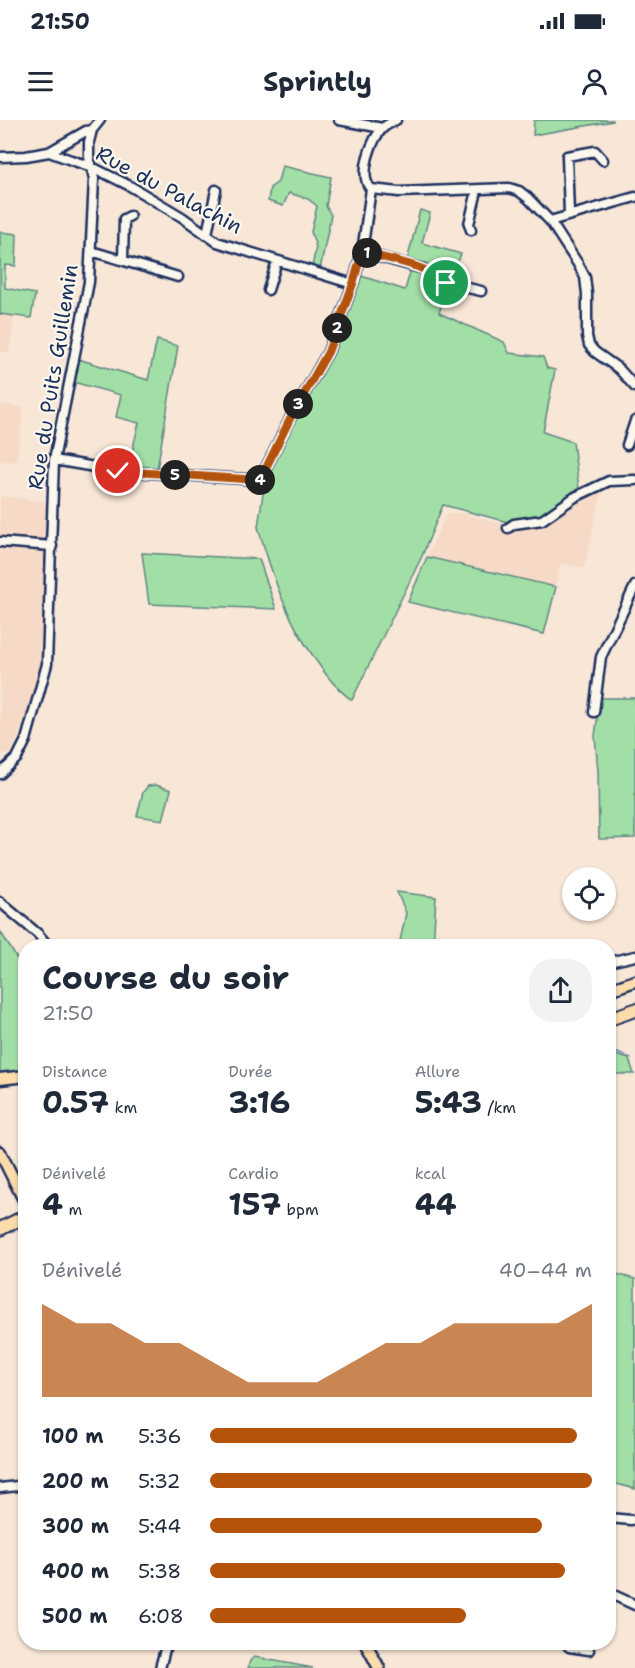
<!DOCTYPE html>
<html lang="fr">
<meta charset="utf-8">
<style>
body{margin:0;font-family:"Shantell Sans",sans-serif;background:#f2f2f3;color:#1f2937;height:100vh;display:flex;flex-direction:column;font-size:22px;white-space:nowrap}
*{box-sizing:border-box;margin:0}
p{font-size:20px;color:#747a83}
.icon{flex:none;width:33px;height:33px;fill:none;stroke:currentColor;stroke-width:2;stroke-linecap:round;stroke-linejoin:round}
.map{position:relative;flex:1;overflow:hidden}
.side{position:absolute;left:18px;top:819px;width:598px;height:711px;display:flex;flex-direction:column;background:#fff;border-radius:24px;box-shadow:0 2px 4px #0004}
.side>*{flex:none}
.tools{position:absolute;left:562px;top:747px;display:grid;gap:12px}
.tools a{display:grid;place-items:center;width:54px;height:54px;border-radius:50%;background:#fff;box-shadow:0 2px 4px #0004;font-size:30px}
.pin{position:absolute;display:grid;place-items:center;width:51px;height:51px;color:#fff;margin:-26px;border:3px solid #fff;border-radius:50%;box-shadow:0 2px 6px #0007}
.km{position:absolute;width:30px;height:30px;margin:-15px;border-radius:50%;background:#222;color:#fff;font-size:16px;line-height:30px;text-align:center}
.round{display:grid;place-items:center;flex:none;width:63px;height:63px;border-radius:24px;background:#f2f2f3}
.head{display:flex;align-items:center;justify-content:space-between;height:102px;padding:0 24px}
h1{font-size:33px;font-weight:700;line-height:45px}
.metrics{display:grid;grid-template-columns:repeat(3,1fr);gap:9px;height:102px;padding:6px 24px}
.metrics div{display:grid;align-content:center}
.metrics b{font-size:30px;font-weight:700}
.metrics small{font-size:16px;font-weight:400}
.metrics p{font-size:16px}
.chart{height:168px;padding:12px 24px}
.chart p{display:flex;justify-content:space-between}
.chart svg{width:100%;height:108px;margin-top:6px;fill:#b45309;opacity:.7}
ul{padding:0 24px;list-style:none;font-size:20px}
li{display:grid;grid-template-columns:96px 72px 1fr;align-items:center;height:45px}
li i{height:15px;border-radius:8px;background:#b45309}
.status{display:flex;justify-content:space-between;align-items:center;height:42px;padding:0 30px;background:#fff;direction:ltr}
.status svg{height:16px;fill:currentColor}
header{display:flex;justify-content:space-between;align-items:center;height:78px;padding:0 24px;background:#fff;font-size:27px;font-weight:700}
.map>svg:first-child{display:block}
</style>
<div class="status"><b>21:50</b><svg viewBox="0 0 49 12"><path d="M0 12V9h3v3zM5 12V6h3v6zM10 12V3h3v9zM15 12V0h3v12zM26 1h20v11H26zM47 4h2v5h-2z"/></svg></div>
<header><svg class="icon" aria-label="menu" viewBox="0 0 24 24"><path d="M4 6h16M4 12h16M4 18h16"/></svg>Sprintly<svg class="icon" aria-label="person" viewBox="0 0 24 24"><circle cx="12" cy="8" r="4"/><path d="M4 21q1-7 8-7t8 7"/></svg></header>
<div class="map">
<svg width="635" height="1548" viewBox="0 0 635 1548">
<rect width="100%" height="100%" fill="#f8e6d6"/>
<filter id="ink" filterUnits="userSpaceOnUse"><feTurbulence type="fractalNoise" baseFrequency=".0167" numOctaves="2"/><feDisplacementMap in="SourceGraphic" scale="12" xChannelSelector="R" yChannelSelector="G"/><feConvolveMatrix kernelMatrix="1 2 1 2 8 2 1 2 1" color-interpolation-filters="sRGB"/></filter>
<g filter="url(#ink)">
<path fill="#f6dac7" d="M0,194L14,196L9,233L0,231Z
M0,284L24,288L16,342L0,340Z
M603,366L584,448L560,443L556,467L427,437L446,394L461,393L512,407L532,406Z
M0,376L48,382L44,536L37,566L11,634L0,633Z"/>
<path fill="#a2dfa6" stroke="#5e8782" stroke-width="1.5" d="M534,0H613V1L533,15Z
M282,46L331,57L326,86L331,95L320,150L312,147L316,127L311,112L317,86L308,79L289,73L283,86L268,81L270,68L278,62Z
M420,90L430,93L422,123L461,134L450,161L407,141Z
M0,112L17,114L16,146L5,145V168L35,174L31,198L0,194Z
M411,149L432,157L448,165L439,193L504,222L509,233L543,237L547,248L555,250L543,312L573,322L579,369L537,398L508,402L443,385L422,436L352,580C336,569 325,554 315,539C285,496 273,457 258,407L265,360L358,155L405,170Z
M157,220L178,226L157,349L128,348L139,303L116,297L121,275L73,262L78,239L148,260Z
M142,433L259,439L276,489L149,484Z
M427,437L556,467L544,514L408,482Z
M600,578H635V718L599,719L598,651L595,616Z
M156,665L171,670L163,700L137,696L143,672L148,666Z
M397,772L436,777L433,826H397H399L406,793Z
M0,811L25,852V951L0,953Z
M609,933L629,939L634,954H609Z
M609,1152L635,1159V1369L609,1362Z
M254,1537L313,1548H248L250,1541Z"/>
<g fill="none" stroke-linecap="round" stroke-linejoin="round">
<path stroke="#5e8ab3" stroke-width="1.5" d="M609,930L631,938"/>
<defs>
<path id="minor" d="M339,0L382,8
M49,32L86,11L92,10
M0,37L26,36L49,32L71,40L92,47L130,66L182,97L217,122L353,164
M371,69L399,72L509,68L519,71L528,78L550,101L578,144L585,157L587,174V216L589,225L595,232L619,249L635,267
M569,94L567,36L595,31L603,40
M550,101L635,77
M471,110L469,104L477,71
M207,114L216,70
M91,131L178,157
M362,132L424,149L440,157L446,163L481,171
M123,140L124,99L130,96
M268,170L277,141
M627,325L635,301
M54,340L118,351L260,360L291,297L328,232L353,164L362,132L371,69C358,56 371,18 384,7C387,4 393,2 396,0
M508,408L514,404L542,400L575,377L609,361L635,360
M0,422L52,426
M594,592L601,537L635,466
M0,654L17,638L26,620L47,544L54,340L89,162L94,59L89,36V22L92,10L100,0
M0,782L38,814L48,826
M609,842L635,836
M0,1368L26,1365
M609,1398L631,1400
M609,1473L635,1485
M566,1522L569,1527L589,1530
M160,1548L167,1522"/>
<path id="major" d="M609,870L635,861
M0,959L26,956
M0,1032L26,1084
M365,1522L379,1548"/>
<path id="highway" d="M609,899L635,890
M0,1109L26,1096"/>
</defs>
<use href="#minor" stroke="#1b2f5e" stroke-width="13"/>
<use href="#major" stroke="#1b2f5e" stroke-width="15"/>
<use href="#highway" stroke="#1b2f5e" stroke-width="16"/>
<use href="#minor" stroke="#fbf7ec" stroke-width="8"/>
<use href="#major" stroke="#fddcac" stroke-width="10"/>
<use href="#highway" stroke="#fddcac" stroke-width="12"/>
</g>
</g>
<g fill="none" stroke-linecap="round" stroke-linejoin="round" filter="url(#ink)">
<defs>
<path id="route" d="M118,351L260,360L291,297L328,232L353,164L362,132C386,139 428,145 446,163"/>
</defs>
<use href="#route" stroke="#fff" stroke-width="12"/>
<use href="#route" stroke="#b45309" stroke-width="8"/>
</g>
<g text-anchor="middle" stroke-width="4.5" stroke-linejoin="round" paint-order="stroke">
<g font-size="21" fill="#1b2f5e" stroke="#fbf7ec">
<text transform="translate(169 70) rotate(28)" y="7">Rue du Palachin</text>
<text transform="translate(53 257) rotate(-81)" y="7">Rue du Puits Guillemin</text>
</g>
</g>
</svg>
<div class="tools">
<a><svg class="icon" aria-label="locate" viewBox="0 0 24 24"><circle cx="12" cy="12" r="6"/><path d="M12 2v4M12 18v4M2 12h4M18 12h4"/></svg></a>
</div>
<div class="pin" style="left:446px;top:163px;background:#1e9e55"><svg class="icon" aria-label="arrive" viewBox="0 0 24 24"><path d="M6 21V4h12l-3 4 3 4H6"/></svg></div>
<div class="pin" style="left:118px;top:351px;background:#d93025"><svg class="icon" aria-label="check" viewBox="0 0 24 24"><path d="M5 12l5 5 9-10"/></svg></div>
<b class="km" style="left:367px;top:133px">1</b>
<b class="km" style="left:337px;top:208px">2</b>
<b class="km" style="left:298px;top:284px">3</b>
<b class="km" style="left:260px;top:360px">4</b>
<b class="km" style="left:175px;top:355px">5</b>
<section class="side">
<div class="head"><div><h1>Course du soir</h1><p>21:50</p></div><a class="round"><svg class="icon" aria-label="share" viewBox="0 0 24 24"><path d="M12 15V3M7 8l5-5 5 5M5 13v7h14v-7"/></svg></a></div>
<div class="metrics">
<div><p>Distance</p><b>0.57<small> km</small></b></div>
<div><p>Durée</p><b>3:16</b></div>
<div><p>Allure</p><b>5:43<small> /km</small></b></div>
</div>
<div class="metrics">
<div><p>Dénivelé</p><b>4<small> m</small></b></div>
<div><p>Cardio</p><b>157<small> bpm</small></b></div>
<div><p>kcal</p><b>44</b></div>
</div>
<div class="chart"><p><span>Dénivelé</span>40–44 m</p>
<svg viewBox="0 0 160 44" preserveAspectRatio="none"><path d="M0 44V6L10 14L20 14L30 22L40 22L50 30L60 38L70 38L80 38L90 30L100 22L110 22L120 14L130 14L140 14L150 14L160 6V44z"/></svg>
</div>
<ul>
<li><b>100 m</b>5:36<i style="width:96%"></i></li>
<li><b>200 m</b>5:32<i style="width:100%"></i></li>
<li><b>300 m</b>5:44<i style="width:87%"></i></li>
<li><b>400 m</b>5:38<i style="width:93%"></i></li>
<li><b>500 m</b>6:08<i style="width:67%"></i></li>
</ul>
</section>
</div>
